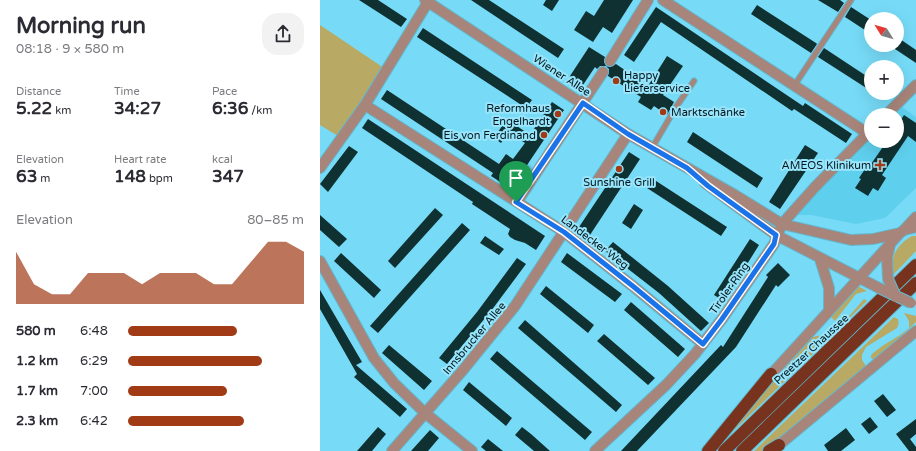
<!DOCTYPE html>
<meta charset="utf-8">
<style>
body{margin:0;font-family:"Varela Round",sans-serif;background:#f2f2f3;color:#2b2b33;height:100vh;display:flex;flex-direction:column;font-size:15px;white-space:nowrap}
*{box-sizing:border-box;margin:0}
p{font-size:13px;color:#7c7c81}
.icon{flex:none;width:22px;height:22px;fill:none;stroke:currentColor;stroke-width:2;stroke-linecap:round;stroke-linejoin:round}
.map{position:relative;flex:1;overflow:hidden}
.sheet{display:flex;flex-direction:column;background:#fff;width:320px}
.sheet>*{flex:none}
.needle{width:26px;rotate:307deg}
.tools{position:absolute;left:544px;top:12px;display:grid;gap:8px}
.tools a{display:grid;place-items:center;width:40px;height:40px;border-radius:50%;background:#fff;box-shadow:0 4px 16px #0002;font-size:20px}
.pin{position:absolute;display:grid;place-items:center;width:34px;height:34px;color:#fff;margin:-41px -17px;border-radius:50% 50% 50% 0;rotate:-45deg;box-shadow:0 0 4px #0007}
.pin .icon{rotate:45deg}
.round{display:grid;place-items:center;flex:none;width:42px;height:42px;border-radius:16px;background:#f2f2f3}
.overview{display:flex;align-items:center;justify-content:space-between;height:68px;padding:0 16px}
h1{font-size:22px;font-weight:700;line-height:30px}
.stats{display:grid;grid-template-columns:repeat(3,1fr);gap:6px;height:68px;padding:4px 16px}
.stats div{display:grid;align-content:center}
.stats b{font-size:17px;font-weight:700}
.stats small{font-size:11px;font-weight:400}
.stats p{font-size:11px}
.chart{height:112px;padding:8px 16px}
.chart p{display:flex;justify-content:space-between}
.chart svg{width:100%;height:72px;margin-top:4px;fill:#a13b16;opacity:.7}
ul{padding:0 16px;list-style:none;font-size:13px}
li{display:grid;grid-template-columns:64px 48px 1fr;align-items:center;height:30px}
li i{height:10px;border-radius:5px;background:#a13b16}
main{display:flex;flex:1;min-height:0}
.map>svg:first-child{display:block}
</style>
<main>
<section class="sheet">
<div class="overview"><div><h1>Morning run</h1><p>08:18 · 9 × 580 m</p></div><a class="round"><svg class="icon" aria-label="share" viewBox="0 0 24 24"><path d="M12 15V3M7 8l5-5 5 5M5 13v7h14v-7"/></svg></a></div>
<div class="stats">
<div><p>Distance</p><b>5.22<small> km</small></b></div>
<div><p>Time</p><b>34:27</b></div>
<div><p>Pace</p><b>6:36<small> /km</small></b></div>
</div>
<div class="stats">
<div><p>Elevation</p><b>63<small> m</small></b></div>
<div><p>Heart rate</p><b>148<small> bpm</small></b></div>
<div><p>kcal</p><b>347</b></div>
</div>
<div class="chart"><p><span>Elevation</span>80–85 m</p>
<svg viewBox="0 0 160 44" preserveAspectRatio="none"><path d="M0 44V12L10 32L20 38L30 38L40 25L50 25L60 25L70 32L80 25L90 25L100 25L110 32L120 32L130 19L140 6L150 6L160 12V44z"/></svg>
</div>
<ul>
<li><b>580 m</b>6:48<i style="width:62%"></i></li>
<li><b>1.2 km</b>6:29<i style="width:76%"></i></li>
<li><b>1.7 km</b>7:00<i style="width:56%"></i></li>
<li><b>2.3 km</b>6:42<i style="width:66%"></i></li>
</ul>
</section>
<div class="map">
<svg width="596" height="451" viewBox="0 0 596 451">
<rect width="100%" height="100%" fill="#77dbf7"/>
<path fill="#5fcfee" d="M582,107L596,117V188L565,218L536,224L491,215H473L551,138V141H577V115H574Z"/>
<path fill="#b8aa64" d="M0,25L64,68L18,136L0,125Z
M592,236H596V251L573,275C570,257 576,245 592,236Z
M538,286L547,291L536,294L515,321L511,317Z
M544,299L547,301L396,448L448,387L493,337L515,332Z
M584,313L596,316V322L559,357L554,360L551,358V355C562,344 577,339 589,328V321Z
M574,317L578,319C579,323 579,324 577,328L546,347L542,355V360L546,366L443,451H434Z"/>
<path fill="#103132" d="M39,0H58L87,19L81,27Z
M151,0H169L244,49L238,58Z
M226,0H239L232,11L223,5Z
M284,0H313L292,33L283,27L273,42L254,30L266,11L274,16Z
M498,0H520L524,3L518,12Z
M437,5L496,43L497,44L491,53L431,14Z
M336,7L483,106L485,103L532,134L526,143L474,109L472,111L341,22L314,62L304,55Z
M531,7L551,20V34L525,17Z
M103,28L212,100L206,108L97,37Z
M577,37L596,50V63L569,45H577Z
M269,47L285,57L284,61L286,66L290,67L296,64L328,86L347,56L363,66L343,95L354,102L347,115L334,106L331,110L318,102L321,97L288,76L289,69L286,66H280L277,69L275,67L263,85L250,76Z
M504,48L551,79V91L498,57Z
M67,90L179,164L186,154L193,159L205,143L188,132L181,143L174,138L188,117L195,122L194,124L210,135L232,102L244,110L191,189L171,176L173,173L61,99Z
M584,115L596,123V142L588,136L562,175L566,178L558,191L553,188L548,196L535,188L541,179L539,178L547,166L549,167L567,141H577V126Z
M48,119L225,236L216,250L205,243L195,240L190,237L188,234L190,229L152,204L153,202L42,128Z
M373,132L443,178L437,188L367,142Z
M485,145L498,153L460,209L449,202Z
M29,146L38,152L8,192L0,184Z
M309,152L320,159L268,238L257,230Z
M333,179L407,227L401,236L327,188Z
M314,204L323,210L311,229L302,223Z
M115,208L123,215L75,268L68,261Z
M0,215L27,239L19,247L0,230Z
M142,223L150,230L58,333L50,326Z
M165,236L184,249L179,255L160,243Z
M430,239L439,245L404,301L394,295Z
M293,242L348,286L389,323L381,331L339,293L285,251Z
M21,253L61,290L54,298L14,261Z
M247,253L302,294L295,302L241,262Z
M197,258L206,264L171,311L127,364L119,358L157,312Z
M458,263L470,275L458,287L456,285L416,347L317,451H301L401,345L403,347L448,277L446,275Z
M226,286L274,325L268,333L220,294Z
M0,290L42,362L36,365L87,409L80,417L34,377L37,374L0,309Z
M311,302L365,349L358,357L304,310Z
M205,320L302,405L296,412L198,328Z
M284,334L335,378L328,385L277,341Z
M69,345L112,381L104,390L62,353Z
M177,351L272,432L265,440L170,359Z
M149,382L192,418L186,426L143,390Z
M563,394L576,410L567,417L554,401Z
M550,417L558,427L549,434L541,424Z
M596,419V434L590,439L596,447V451H589L576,434Z
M58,427L66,434L52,451H37Z
M202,427L211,434L230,451H214L195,435Z
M526,428L535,440L521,451H508L504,445Z
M110,430L119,438L108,451H91Z
M168,439L183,451H166L161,447Z"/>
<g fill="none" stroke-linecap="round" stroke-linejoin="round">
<defs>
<path id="lane" d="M474,86L531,0
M332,148L356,107L374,81"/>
<path id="street" d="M105,0L308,134L415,195L462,224L531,240L553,239L580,233
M343,0L541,129L546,135
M290,61L328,0
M45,105L244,232L314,287L383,344
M566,115L596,85
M0,168L45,105L108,2
M385,183L456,235L559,288
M197,202L283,72
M584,230L596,217
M500,259L509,288V311
M0,261L54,358L74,383L105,413L152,451
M568,279L567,258L570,245
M447,379L580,233L584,230L596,227
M453,450L596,331
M72,451L143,370L195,306L308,134
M275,451L346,385L375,354L402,319L454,244L462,224L495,187L551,130"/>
<path id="highway" d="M388,451L451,374
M404,451L596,265
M422,451L596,283
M449,451L459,445"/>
</defs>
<use href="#lane" stroke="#62b8d0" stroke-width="7"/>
<use href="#street" stroke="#62b8d0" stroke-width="12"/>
<use href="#highway" stroke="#62b8d0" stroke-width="14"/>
<use href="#lane" stroke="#a8857a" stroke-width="5"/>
<use href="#street" stroke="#a8857a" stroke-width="10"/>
<use href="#highway" stroke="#77331d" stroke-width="12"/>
<defs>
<path id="street-bridge" d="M568,279L576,297
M559,288L591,303"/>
</defs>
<use href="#street-bridge" stroke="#62b8d0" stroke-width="12" stroke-linecap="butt"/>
<use href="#street-bridge" stroke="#a8857a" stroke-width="10"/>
</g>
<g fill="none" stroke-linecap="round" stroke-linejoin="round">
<defs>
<path id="route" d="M263,103L308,134L367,168L388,186L456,235L454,244L402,319L383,344L314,287L244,232L196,202Z"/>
</defs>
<use href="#route" stroke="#fff" stroke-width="8"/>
<use href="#route" stroke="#1a73e8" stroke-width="5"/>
</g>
<g fill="#a13b16" stroke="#99e5fc" stroke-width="1.5">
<circle cx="296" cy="81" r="4"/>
<circle cx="343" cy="112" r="4"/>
<circle cx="238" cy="114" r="4"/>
<circle cx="224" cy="135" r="4"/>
<path d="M558 159h4v4h4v4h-4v4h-4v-4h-4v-4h4z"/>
<circle cx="299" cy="169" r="4"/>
</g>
<g text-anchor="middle" stroke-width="4" stroke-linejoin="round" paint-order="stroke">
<g font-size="11" fill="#02171d" stroke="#99e5fc">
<text transform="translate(242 75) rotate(33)" y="4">Wiener Allee</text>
<text transform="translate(275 242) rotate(37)" y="4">Landecker Weg</text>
<text transform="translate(409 288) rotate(-55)" y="4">Tiroler Ring</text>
<text transform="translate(154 338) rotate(-50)" y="4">Innsbrucker Allee</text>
<text transform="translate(491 349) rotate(-43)" y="4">Preetzer Chaussee</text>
</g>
<g font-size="11" fill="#02171d" stroke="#99e5fc" text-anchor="end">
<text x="304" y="79" text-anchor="start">Happy<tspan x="304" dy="13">Lieferservice</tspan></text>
<text x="230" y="112">Reformhaus<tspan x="230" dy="13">Engelhardt</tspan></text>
<text x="351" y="116" text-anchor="start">Marktschänke</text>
<text x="216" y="139">Eis von Ferdinand</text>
<text x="551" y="169">AMEOS Klinikum</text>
<text x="299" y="186" text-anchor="middle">Sunshine Grill</text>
</g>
</g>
</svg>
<div class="tools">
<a><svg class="needle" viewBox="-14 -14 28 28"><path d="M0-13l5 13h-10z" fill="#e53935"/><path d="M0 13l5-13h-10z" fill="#7c7c81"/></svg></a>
<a>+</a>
<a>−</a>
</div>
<div class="pin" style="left:196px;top:202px;background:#1e9e55"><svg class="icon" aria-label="arrive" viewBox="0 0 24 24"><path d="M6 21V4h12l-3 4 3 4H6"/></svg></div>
</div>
</main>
